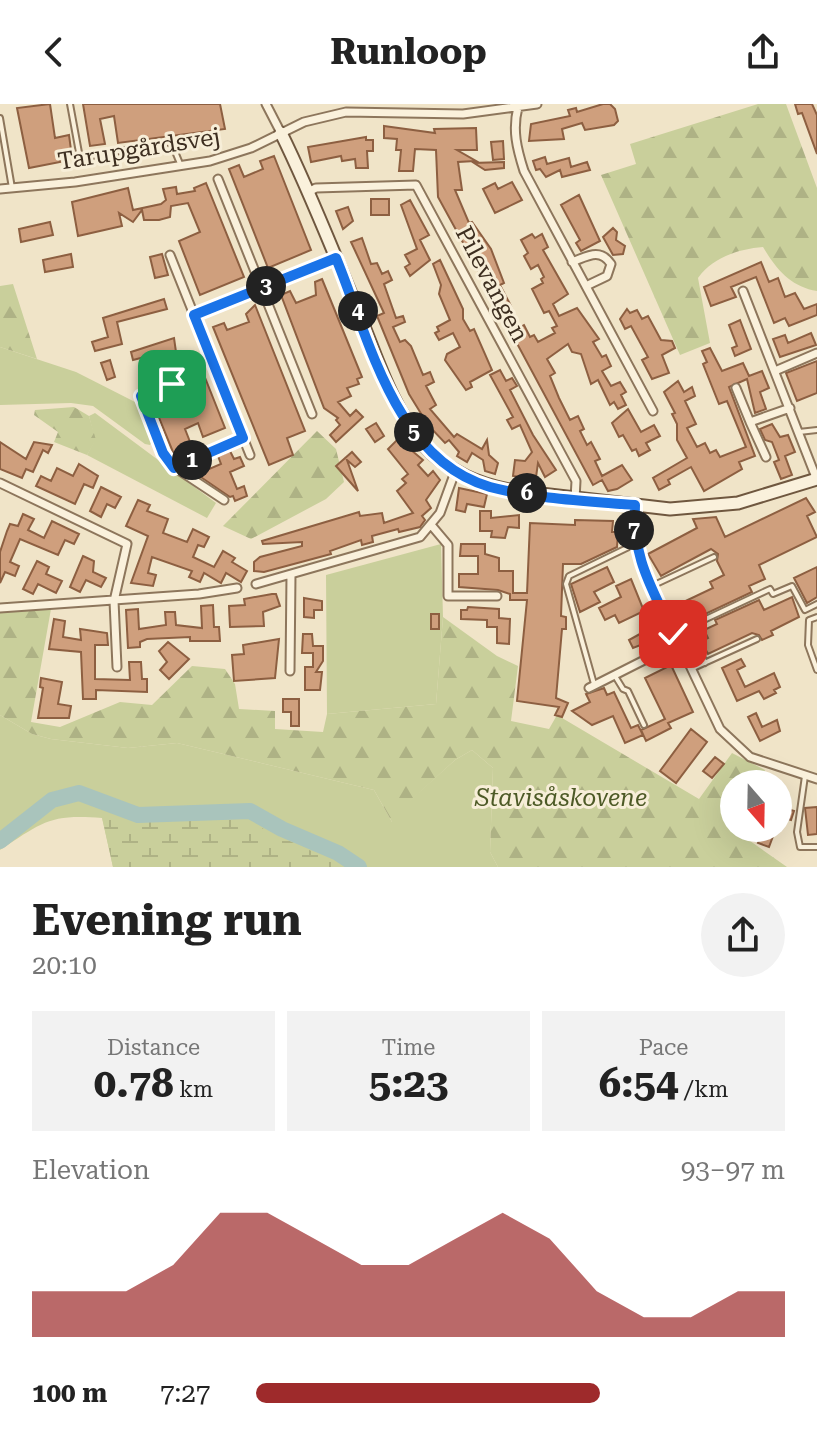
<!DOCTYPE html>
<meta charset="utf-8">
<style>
body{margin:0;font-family:"Roboto Serif",serif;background:#f2f2f2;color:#222;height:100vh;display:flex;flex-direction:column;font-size:30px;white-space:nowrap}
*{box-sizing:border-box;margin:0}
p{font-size:26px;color:#767676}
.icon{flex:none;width:44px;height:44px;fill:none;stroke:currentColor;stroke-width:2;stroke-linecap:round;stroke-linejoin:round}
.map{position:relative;height:763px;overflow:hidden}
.sheet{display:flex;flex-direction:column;background:#fff;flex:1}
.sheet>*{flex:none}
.needle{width:52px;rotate:160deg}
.tools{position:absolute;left:720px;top:666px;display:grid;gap:16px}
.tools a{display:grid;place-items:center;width:72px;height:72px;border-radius:50%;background:#fff;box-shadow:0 8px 32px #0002;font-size:40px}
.pin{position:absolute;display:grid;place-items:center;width:68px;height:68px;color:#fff;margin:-34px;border-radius:16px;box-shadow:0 4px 12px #0006}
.km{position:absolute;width:40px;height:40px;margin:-20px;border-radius:50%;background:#222;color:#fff;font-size:22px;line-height:40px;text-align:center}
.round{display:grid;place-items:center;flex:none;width:84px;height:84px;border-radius:42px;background:#f2f2f2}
.summary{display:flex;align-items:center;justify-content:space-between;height:136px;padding:0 32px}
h1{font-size:44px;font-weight:700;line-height:60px}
.stats{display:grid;grid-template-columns:repeat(3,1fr);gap:12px;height:136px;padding:8px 32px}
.stats div{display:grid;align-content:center;border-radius:0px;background:#f2f2f2;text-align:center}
.stats b{font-size:40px;font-weight:700}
.stats small{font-size:22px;font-weight:400}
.stats p{font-size:22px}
.chart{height:224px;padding:16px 32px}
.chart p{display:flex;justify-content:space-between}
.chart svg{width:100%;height:144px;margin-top:8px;fill:#9e2a2b;opacity:.7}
ul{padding:0 32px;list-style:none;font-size:26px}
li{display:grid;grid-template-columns:128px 96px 1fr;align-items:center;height:60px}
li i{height:20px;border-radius:10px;background:#9e2a2b}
header{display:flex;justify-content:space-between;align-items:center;height:104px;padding:0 32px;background:#fff;font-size:36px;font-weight:700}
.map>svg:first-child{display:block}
</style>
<header><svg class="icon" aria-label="back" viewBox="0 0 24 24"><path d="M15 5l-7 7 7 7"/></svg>Runloop<svg class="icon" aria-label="share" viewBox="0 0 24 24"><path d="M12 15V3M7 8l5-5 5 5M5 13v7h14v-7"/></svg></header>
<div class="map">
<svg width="817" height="763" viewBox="0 0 817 763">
<defs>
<pattern id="forest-firs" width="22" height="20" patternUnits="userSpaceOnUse" patternTransform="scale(2)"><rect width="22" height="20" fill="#c9cf9b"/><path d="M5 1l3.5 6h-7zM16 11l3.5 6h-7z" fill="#aeb285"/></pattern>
<pattern id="wetland-marsh" width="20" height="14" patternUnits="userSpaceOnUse" patternTransform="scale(2)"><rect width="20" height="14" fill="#c9cf9b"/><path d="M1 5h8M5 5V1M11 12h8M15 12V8" fill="none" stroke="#aeb285"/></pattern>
</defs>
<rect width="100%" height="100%" fill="#f0e4c8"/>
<path fill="#c9cf9b" d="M0,243L76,268L139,300L153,336L150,341L145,340L93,302L71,299L0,301Z
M95,309L216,399L207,414L87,351L95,336L89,312Z
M441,440L443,513L436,600L327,610L326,471Z
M0,611L32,630L51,635L128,644L177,639L374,686L392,718H407V699L455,656L472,646L493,664L490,748L498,763H113L102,714C49,710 43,718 0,746Z"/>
<path fill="url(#forest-firs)" d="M758,0H786L817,84V187C791,183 776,165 763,143C739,145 713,153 698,174L710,239L680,251L601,71L636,60L630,40Z
M13,180L37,255L0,243V182Z
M74,303L89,312L96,336L87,351L54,338L58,328L34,311L35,306Z
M317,327L336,345L344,378L326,395L251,435L223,422Z
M51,505L31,618L60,623L120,598L152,601L192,562L225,565L235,580L239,605L275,607V625L323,628L327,610L436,600L443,513L497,552L518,562L511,617L549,625L557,611L699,695L732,649L765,666L760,680H734V724H745L743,732L787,763H498L490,748L493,664L472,646L455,656L408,699L407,718L401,722L392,718L374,686L177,639L128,644L51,635L32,630L0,611V509Z"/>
<path fill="url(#wetland-marsh)" d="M102,713L141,717L240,714L346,763H113Z"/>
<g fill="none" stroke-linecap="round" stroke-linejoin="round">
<path stroke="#a9c4bc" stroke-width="16" d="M0,737L52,696L79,689L138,711L250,707L282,725L338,749L359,763"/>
</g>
<path fill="#cf9f7d" stroke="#8d5f41" stroke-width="2" d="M50,0L55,34L69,31L71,46L58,48L60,58L29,64L17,4Z
M83,0H220L225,25L118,39L114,12L100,15L105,40L90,42Z
M603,0H610L615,5L618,17L614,21L585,26L582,19L562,25L564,35L529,37L531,20L570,12L568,6L576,4L577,8Z
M795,0H812L817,11V50L802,9L798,10Z
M384,22L435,29L434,25L476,24L477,46H457L476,57L458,58L462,86H455L469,119L472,118L491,145L504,179L500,181L511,202L501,208L438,93L436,46L415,45L413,67H399L401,46H396L397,35L384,34Z
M366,33V36H373V47H367L368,64H356L355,55L342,57L341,52L311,58L308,43Z
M503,37L504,55L493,56L491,38Z
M274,52L311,146L268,164L229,65L239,61L244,73L263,65L260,57Z
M545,53L547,60L569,54L571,63L587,58L590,66L562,73L560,66L546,73L540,65L536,66L533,57Z
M504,58V64L485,66L474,59Z
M512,78L522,96L495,109L483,85L495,79L498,85Z
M206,79L244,173L200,191L179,137L200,128L188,99L171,102L170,113L159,116H144L142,106L133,118L119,109L122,122L78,132L72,98L128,84L133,106L161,100L166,96L163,85L176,83L177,90L195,87L194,84Z
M579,91L600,137L581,147L576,139L580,136L561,101Z
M371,95H389V111H371Z
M410,96L429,131L420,136L430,156L410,172L405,163L410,160L405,151L417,145L401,101Z
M348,103L353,117L343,125L336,107Z
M50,118L53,131L21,138L19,125Z
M613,124L617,128L616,136L625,142L623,150L613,151L603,133Z
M532,130L535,134L542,130L548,143L543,146L568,190L553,200L559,212L577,204L599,235L593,238L602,253L606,251L611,262L602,267L611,282L620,278L626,288L621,291L626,301L618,305L614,298L610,301L598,276L591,280L581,250L572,248L568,240L547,255L555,269L550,272L559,294L570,316L578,312L584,325L580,327L587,341L591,338L600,355L595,357L602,372L622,361L632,376L617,385L608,387L602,376L593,381L513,232V227L524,221L530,233L534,231L538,238L555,229L552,224L557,222L549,207L544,209L532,185L543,179L541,175L544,173L538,161L531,165L524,152L528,149L521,136Z
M362,134L371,160L377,159L382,170L388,167L392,176L384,180L396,214L403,212L405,218L393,223L400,238L405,236L411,242L423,271L430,268L434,278L426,282L436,301L430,305L454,333L457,330L482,345L487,336L489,351L498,359L495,370L485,367L483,356L472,349L467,358L457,352L459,348L449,336L445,339L428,321L409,290L377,212L384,209L351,138Z
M71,150L73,163L45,168L43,156Z
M162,150L168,171L155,174L150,153Z
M440,156L463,205V215L470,227L474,225L492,266L470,278L472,283L466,286L445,256L447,250L460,243L453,229L439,236L435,229L439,227L437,223L450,216L439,190L441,181L433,160Z
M761,158L769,178L778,174L785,193L795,189L804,205L817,200V211L789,222L785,214L774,219L756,173L731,183L736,193L711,202L704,183Z
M322,175L362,273L357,275L359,280L347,284L351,292L338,298L350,312L356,306L363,313L336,338L330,331L340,321L336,316L338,314L324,304L281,191L290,187L296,199L316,191L315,178Z
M164,195L167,205L117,218L122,240L95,247L92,238L108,233L103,214Z
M255,201L305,327L287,334L293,351L269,361L213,223L224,219L227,226L249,218L246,210Z
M627,205L630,209L637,206L642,215L648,212L661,236L672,237L675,244L662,251L669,269L652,275L642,256L648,253L631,222L625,225L620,215Z
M740,216L751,245L735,252L732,244L737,242L729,221Z
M811,229L816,241L780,253L773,235L785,231L788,239Z
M174,234L178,262L169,264L164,248L133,256L131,248Z
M710,244L722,267L743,259L749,272L762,267L769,284L760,288L766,305L755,309L747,275L729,283L755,352L739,358L742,365L704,387L691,363L668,376L670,380L659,386L653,374L687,354L677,336V320L672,310L675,309L664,288L678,277L684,288L692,283L695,292L685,297L696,320L687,324L697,343L705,339L710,349L716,346L720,353L746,343L727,297L719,300L703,260L707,258L702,247Z
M110,256L115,273L107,276L101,259Z
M198,256L225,324L203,333L198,319L185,325L194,348L175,353L155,304L168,299L172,308L187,301L173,266Z
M817,257V289L797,297L786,269Z
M500,266L506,277L512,274L517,282L510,286L533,331L556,366L545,373L538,359L535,380L528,379V374L513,372L515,356L525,357L532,348L520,321L512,325L507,316L513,313L490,271Z
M628,305L641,328L654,321L660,332L646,339L650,346L639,352L636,345L632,347L623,331L619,333L612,319Z
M376,319L384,332L375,338L366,325Z
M772,320L780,333L788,331L795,348L785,352L792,371L781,375L774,358L779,356L772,338L765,336L760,325Z
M398,335L423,356L418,361L428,372L433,367L440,376L426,396L431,404L422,412L425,416L420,423L399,428L398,425L372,432L373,438L362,441L361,436L330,447L331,450L264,468L254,467V458L260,453L302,442V438L263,440L262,437L359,408L360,412L382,409L384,419L413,409L397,387L406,379L402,375L408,370L388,345Z
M0,338L26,355L34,338L52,341L48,349L43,346L33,368L26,365L22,374L0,365Z
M230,347L234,355L240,353L244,362L230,368L237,385L244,382L247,392L235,397L233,392L230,393L189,365L204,358L207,366L221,360L218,352Z
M352,348L361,358L355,363L347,356L358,387L336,362Z
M79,360L98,372L93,384L84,380L75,400L36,382L41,372L51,377L57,364L73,372Z
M101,383L121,393L115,404L107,400L101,413L90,407Z
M459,384L487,390L484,403L467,400L465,408L456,406Z
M806,394L815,408L807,412L817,433L759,461L765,475L749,482L752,488L684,520L675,502L713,484L710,478L724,471L717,457L718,450L711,445L661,472L648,450L697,424L693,415L716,413L725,433Z
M138,396L150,401L147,407L168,415L163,429L187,438L193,425L209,433L204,443L198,441L193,453L214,463L223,447L235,454L232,458L247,467L241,478L226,469L221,479L204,469L200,478L189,473L192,467L152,453L148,469L156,471L153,482L131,479L148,432L126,422Z
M480,407H491V414L519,411V424L508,423L505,434L491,433L492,427H480Z
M23,410L34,415L28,426L44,434L52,417L79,430L74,440L65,436L58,451L20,435L10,458L19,462L15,472L5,468L0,479V448L7,427L10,420L18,422Z
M575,416L613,417L612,428H618L617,443L581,460H563L561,512L566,513V525H562L556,594L568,599L562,613L555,611L559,603L517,597L527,496H510V490L498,486L459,483V470H478V452H460L461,440H485V450L499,454V467H513V489H527L530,419L575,421Z
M83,452L94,457L93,468L106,474L101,483L86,476L80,488L70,483Z
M37,457L49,463L46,470L62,477L56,489L38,480L33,490L23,485Z
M607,463L614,478L594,488L600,498L580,508L571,480Z
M817,463V493L807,499L794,474Z
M631,475L644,507L619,519L615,511L605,516L599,504L621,493L616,482Z
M272,490H276L280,502L263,508L264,522L230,523L229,502L245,501L244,495Z
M792,493L799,513L771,527L773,531L762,536L759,531L752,529L708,550L701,537L708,534L704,526L717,520L715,516L759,496L764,506Z
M304,494L322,497V506H314V514L304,513Z
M213,501L214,523H219L220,537H190V533L147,535L140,538V543L128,544L126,506L138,505L139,525L166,521L165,508H175L176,521L202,524L201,502Z
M468,503L499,505V514L510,515L509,540L497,539V523H487V516L461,515V506H467Z
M431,510H439V525H431Z
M54,515L65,517L63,533L81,536L80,525L107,529L108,541H95V575L130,576L129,558H141L142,575H147V588L96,586V595H83L81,548L49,545Z
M652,516L661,533L633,544L629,536L649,525L646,519Z
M303,530H312L313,542H323V557L316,568H322L320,586H305V563H313V549H302Z
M279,535L275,574L234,577L232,551L244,550L243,541Z
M168,538L189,555L169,575L160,566L167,558L159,547Z
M741,555L745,562L737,566L745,583L774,569L780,583L774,586L776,589L764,595L759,587L737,597L722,564Z
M671,561L693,608L668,619L671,624L646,637L641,626L665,615L645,574Z
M41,574L62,578L58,600L71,602L69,614H38L43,584L40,583Z
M604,584L607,591L614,588L631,624L638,621L643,631L625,639L613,612L592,621L572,607L590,598L586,590Z
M283,595H299V622H291V608H283Z
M756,609L762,623L777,616L780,627L760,637L748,613Z
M691,625L707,638L676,679L660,667Z
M715,653L724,660L712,674L703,667Z
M778,684L786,687L780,703L794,707L791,716L778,712Z
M817,703V730L808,731L805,704Z
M764,724H776L769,743L758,739Z"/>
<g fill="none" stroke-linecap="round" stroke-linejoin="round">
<defs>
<path id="lane" d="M70,0L80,54L171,38L181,62
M0,14L12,84
M799,328L817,326
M654,481L714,453
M817,513L809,516L808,541L817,566
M689,523L705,559
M676,529L770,485L773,490L792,482L805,506L817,500
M691,565L757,535
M615,572L623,585L628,587L644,621
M594,580L566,480L569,472L635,440
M805,672L797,728L800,743H817"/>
<path id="street" d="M266,0L281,29
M518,3C512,26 517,45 524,67L653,307
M218,75L312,310
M0,85L75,78L210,57L251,44L304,18L346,8L463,10L537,0
M310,87L316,84L416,81L576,377L575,395
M170,151L250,351
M572,158C588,152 600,144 611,160L607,172L586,182
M743,187L817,376
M194,211L336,154
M775,267L817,249
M172,280L141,292L168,359L224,396
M736,284L750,318L790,304
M750,318L766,353
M174,364L243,334
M0,379L127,440L114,497L117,563
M635,401L634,434L639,454L720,625L750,653L817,675
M432,422L448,441V492H497
M256,480L420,433L440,409L455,368
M0,504L199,490L237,484
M290,567L291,471
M589,584L678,539"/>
<path id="secondary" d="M281,29C310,88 334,149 359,210C377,254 392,304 424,341C449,369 480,381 515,387L670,405L738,399L817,375"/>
</defs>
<use href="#lane" stroke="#8d765c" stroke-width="8"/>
<use href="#street" stroke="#8d765c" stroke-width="11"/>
<use href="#secondary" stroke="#6f573f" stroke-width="15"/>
<use href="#lane" stroke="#faf1dc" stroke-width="4"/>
<use href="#street" stroke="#faf1dc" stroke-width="7"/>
<use href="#secondary" stroke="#faf1dc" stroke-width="11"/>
</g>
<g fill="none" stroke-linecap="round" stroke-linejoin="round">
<defs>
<path id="route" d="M172,280L141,292L163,349L174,364L243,334L194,211L336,154C369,234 395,356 490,383C536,395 588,397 635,401C633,457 651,481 673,530"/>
</defs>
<use href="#route" stroke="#fff" stroke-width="16"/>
<use href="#route" stroke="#1a73e8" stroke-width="10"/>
</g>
<g text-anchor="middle" stroke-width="6" stroke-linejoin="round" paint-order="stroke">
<g font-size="24" fill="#3d2e20" stroke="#f7eed8">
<text transform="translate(139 45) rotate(-9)" y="8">Tarupgårdsvej</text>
<text transform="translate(492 180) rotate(62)" y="8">Pilevangen</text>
</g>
<g font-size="24" font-style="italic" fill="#4d5a26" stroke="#f7eed8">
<text x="561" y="702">Stavisåskovene</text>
</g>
</g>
</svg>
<div class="tools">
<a><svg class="needle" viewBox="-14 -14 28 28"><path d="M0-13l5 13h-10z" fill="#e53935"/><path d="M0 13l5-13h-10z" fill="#767676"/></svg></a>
</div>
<div class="pin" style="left:172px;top:280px;background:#1e9e55"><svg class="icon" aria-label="arrive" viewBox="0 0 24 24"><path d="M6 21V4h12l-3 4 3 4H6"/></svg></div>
<div class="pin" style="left:673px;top:530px;background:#d93025"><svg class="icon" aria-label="check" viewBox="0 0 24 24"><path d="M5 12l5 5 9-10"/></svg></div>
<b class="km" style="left:192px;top:356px">1</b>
<b class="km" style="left:266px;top:182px">3</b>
<b class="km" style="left:358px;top:207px">4</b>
<b class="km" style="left:414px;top:328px">5</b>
<b class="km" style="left:527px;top:389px">6</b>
<b class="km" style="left:634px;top:426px">7</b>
</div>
<section class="sheet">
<div class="summary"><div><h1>Evening run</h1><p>20:10</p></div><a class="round"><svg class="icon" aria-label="share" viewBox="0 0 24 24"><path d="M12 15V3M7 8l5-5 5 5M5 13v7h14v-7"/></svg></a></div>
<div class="stats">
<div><p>Distance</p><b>0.78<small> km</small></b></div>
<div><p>Time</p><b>5:23</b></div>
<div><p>Pace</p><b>6:54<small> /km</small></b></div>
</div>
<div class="chart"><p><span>Elevation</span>93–97 m</p>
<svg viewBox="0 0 160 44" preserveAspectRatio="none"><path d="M0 44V30L10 30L20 30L30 22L40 6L50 6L60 14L70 22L80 22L90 14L100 6L110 14L120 30L130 38L140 38L150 30L160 30V44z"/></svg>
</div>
<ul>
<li><b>100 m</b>7:27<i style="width:65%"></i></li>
</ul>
</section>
